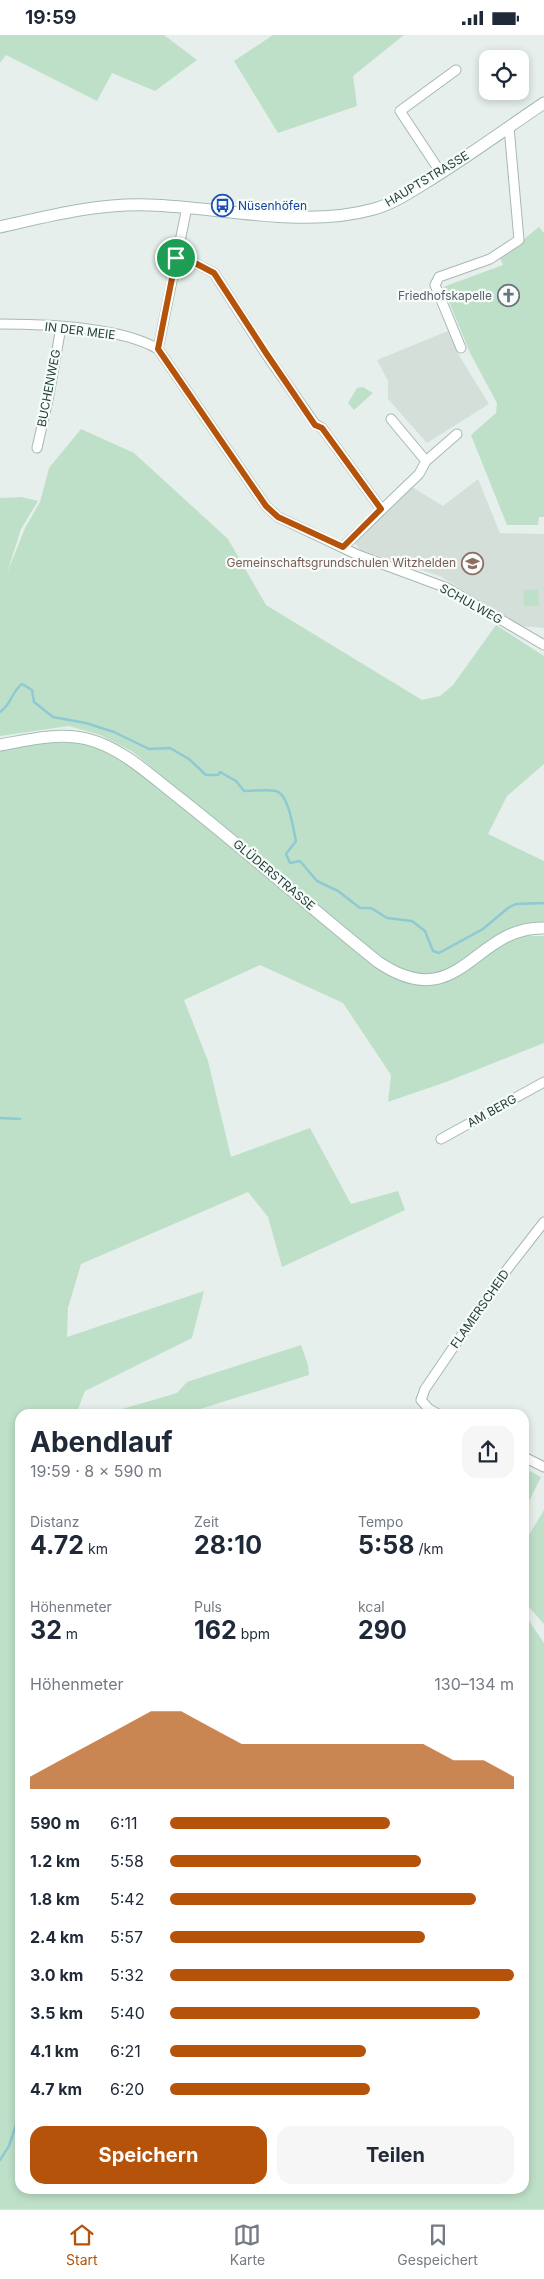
<!DOCTYPE html>
<html lang="de">
<meta charset="utf-8">
<style>
body{margin:0;font-family:Inter,sans-serif;background:#f6f6f7;color:#1f2937;height:100vh;display:flex;flex-direction:column;font-size:19px;white-space:nowrap}
*{box-sizing:border-box;margin:0}
p{font-size:16px;color:#747a83}
.icon{flex:none;width:28px;height:28px;fill:none;stroke:currentColor;stroke-width:2;stroke-linecap:round;stroke-linejoin:round}
.map{position:relative;flex:1;overflow:hidden}
.drawer{position:absolute;left:15px;top:1374px;width:514px;height:785px;display:flex;flex-direction:column;background:#fff;border-radius:15px;box-shadow:0 2px 8px #0003}
.drawer>*{flex:none}
.tools{position:absolute;left:479px;top:15px;display:grid;gap:10px}
.tools a{display:grid;place-items:center;width:50px;height:50px;border-radius:10px;background:#fff;box-shadow:0 2px 8px #0003;font-size:25px}
.pin{position:absolute;display:grid;place-items:center;width:42px;height:42px;color:#fff;margin:-21px;border:2px solid #fff;border-radius:50%;box-shadow:0 1px 5px #0007}
.round{display:grid;place-items:center;flex:none;width:52px;height:52px;border-radius:15px;background:#f6f6f7}
.summary{display:flex;align-items:center;justify-content:space-between;height:85px;padding:0 15px}
h1{font-size:28px;font-weight:700;line-height:38px}
.metrics{display:grid;grid-template-columns:repeat(3,1fr);gap:8px;height:85px;padding:5px 15px}
.metrics div{display:grid;align-content:center}
.metrics b{font-size:25px;font-weight:700}
.metrics small{font-size:14px;font-weight:400}
.metrics p{font-size:14px}
.chart{height:140px;padding:10px 15px}
.chart p{display:flex;justify-content:space-between}
.chart svg{width:100%;height:90px;margin-top:5px;fill:#b45309;opacity:.7}
.cta{display:flex;gap:10px;margin-top:auto;padding:10px 15px}
.cta a{flex:1;height:58px;border-radius:15px;background:#b45309;color:#fff;font-size:20px;font-weight:700;line-height:58px;text-align:center}
.cta a+a{background:#f6f6f7;color:#1f2937}
ul{padding:0 15px;list-style:none;font-size:16px}
li{display:grid;grid-template-columns:80px 60px 1fr;align-items:center;height:38px}
li i{height:12px;border-radius:6px;background:#b45309}
.status{display:flex;justify-content:space-between;align-items:center;height:35px;padding:0 25px;background:#fff;direction:ltr}
.status svg{height:14px;fill:currentColor}
.tabs{display:flex;justify-content:space-around;align-items:center;height:70px;border-top:1px solid #e0e1e3;background:#fff;font-size:14px;color:#747a83}
.tabs a{display:grid;justify-items:center;gap:2px}
.tabs .active{color:#b45309}
.map>svg:first-child{display:block}
</style>
<div class="status"><b>19:59</b><svg viewBox="0 0 49 12"><path d="M0 12V9h3v3zM5 12V6h3v6zM10 12V3h3v9zM15 12V0h3v12zM26 1h20v11H26zM47 4h2v5h-2z"/></svg></div>
<div class="map">
<svg width="544" height="2174" viewBox="0 0 544 2174">
<rect width="100%" height="100%" fill="#e6efeb"/>
<path fill="#d4dfda" d="M448,296L460,322L489,369L427,408L388,364V346L377,325Z
M478,444L500,498L544,499V593L519,591L440,541L360,515L354,507L412,452L443,471Z"/>
<path fill="#bfe0c8" d="M0,0H164L197,25L155,56L112,38L97,66L6,20L0,28Z
M273,0H404L353,41L357,71L278,98L234,26Z
M539,192L544,198V482H539L538,490H507L471,400L496,378L497,368L471,320L443,252L503,230L500,223Z
M363,352L373,358L354,375L348,368L357,353Z
M81,394L134,418L228,504L266,570L422,665L440,661L453,650L496,590L544,621V729L507,761L488,799L544,826V889C528,890 514,892 499,899C484,906 472,919 459,929C424,953 390,929 362,907L133,717L100,700L69,691L0,701V463L21,462L38,466L21,494L7,538L25,493L40,467L49,433Z
M538,554L539,571H524L523,555Z
M47,708H79L101,715L131,732L237,816L370,926L401,945L413,949L429,948L482,923L520,901H544V1008L446,1047L388,1067L391,1040L343,968L260,930L184,965L208,1026L231,1122L310,1093L351,1169L398,1156L405,1175L282,1232L268,1182L248,1157L81,1229L68,1273L67,1302L204,1256L192,1303L85,1356L76,1379H20V2154H524V1587L525,1580L544,1608V2174H0V716L21,711Z
M301,1310L308,1330L309,1340L184,1379H105L177,1358L187,1347Z
M524,1433L541,1442L524,1476Z
M544,1475V1589L527,1570L524,1561V1508Z"/>
<g fill="none" stroke-linecap="round" stroke-linejoin="round">
<path stroke="#8ec9d4" stroke-width="2.5" d="M0,677C12,669 11,657 22,649L32,655L34,667L53,682L86,688L114,697L149,714L170,713L189,724L206,740H218L220,737L236,746L244,756C254,756 267,754 276,756C289,759 293,794 296,806L286,819L290,828L300,826L317,846L338,856L360,873H371L387,883L412,886L425,896L433,916L439,918L483,894L508,873L516,869L544,868
M0,1083L20,1084
M0,2125L9,2111L20,2078"/>
<defs>
<path id="street" d="M441,138L400,76L456,35
M187,172L158,314L266,471L278,482L358,520L447,553L544,610
M176,223L193,227L214,238L266,319L315,389L322,393L381,474
M0,289C43,289 121,292 158,314
M461,313L435,250L439,242L490,224L519,205L509,92
M391,384L426,426
M37,413L49,360L61,292
M343,512L419,439L426,426L457,399
M441,1104L544,1047
M438,1379L429,1374L421,1365L425,1354L502,1241L544,1187
M524,1422L544,1432"/>
<path id="secondary" d="M0,192C49,181 98,168 149,170C222,172 303,194 374,174C392,169 409,158 425,148C466,123 504,95 544,68
M0,710C27,705 59,697 87,704C123,713 153,743 182,765C249,818 312,874 378,927C460,982 473,891 544,893"/>
</defs>
<use href="#street" stroke="#a8b8b2" stroke-width="11"/>
<use href="#secondary" stroke="#a4bbb3" stroke-width="13"/>
<use href="#street" stroke="#fff" stroke-width="9"/>
<use href="#secondary" stroke="#fff" stroke-width="11"/>
</g>
<g fill="none" stroke-linecap="round" stroke-linejoin="round">
<defs>
<path id="route" d="M176,223L193,227L214,238L266,318L315,390L322,393L381,474L343,512L278,482L266,471L158,314Z"/>
</defs>
<use href="#route" stroke="#fff" stroke-width="10"/>
<use href="#route" stroke="#b45309" stroke-width="6"/>
</g>
<defs>
<symbol id="bus-ring" viewBox="-11 -11 22 22"><circle r="9.5" fill="#f7fbf9" stroke="#1a4fb4" stroke-width="1.5"/><path d="M-5-6H5V4H4V6H2V4H-2V6H-4V4H-5ZM-3.5-4V0h7V-4ZM-3.5 1.2v1.5H-2V1.2ZM2 1.2v1.5H3.5V1.2Z" fill="#1a4fb4"/></symbol>
<symbol id="church-ring" viewBox="-11 -11 22 22"><circle r="9.5" fill="#f7fbf9" stroke="#6b7280" stroke-width="1.5"/><path d="M-1.2-6h2.4v3.5h3.3v2.4h-3.3V6h-2.4V-.1h-3.3v-2.4h3.3Z" fill="#6b7280"/></symbol>
<symbol id="school-ring" viewBox="-11 -11 22 22"><circle r="9.5" fill="#f7fbf9" stroke="#8d6e63" stroke-width="1.5"/><path d="M0-5L7-2L0 1L-7-2ZM-4 1L0 2.5L4 1V4Q0 6-4 4Z" fill="#8d6e63"/></symbol>
</defs>
<g fill-rule="evenodd">
<use href="#bus-ring" x="210" y="158" width="25" height="25"/>
<use href="#church-ring" x="496" y="248" width="25" height="25"/>
<use href="#school-ring" x="460" y="516" width="25" height="25"/>
</g>
<g text-anchor="middle" stroke-width="4.5" stroke-linejoin="round" paint-order="stroke">
<g font-size="12" fill="#24423a" stroke="#f7fbf9">
<text transform="translate(427 144) rotate(-31)" y="4">HAUPTSTRASSE</text>
<text transform="translate(80 296) rotate(7)" y="4">IN DER MEIE</text>
<text transform="translate(49 353) rotate(-79)" y="4">BUCHENWEG</text>
<text transform="translate(471 569) rotate(29)" y="4">SCHULWEG</text>
<text transform="translate(274 840) rotate(40)" y="4">GLÜDERSTRASSE</text>
<text transform="translate(492 1076) rotate(-29)" y="4">AM BERG</text>
<text transform="translate(480 1274) rotate(-55)" y="4">FLAMERSCHEID</text>
</g>
<g font-size="12" fill="#164399" stroke="#f7fbf9" text-anchor="start">
<text x="238" y="175">Nüsenhöfen</text>
</g>
<g font-size="12" fill="#5b616d" stroke="#f7fbf9" text-anchor="end">
<text x="492" y="265">Friedhofskapelle</text>
</g>
<g font-size="12" fill="#785e54" stroke="#f7fbf9" text-anchor="end">
<text x="456" y="532">Gemeinschaftsgrundschulen Witzhelden</text>
</g>
</g>
</svg>
<div class="tools">
<a><svg class="icon" aria-label="locate" viewBox="0 0 24 24"><circle cx="12" cy="12" r="6"/><path d="M12 2v4M12 18v4M2 12h4M18 12h4"/></svg></a>
</div>
<div class="pin" style="left:176px;top:223px;background:#1e9e55"><svg class="icon" aria-label="arrive" viewBox="0 0 24 24"><path d="M6 21V4h12l-3 4 3 4H6"/></svg></div>
<section class="drawer">
<div class="summary"><div><h1>Abendlauf</h1><p>19:59 · 8 × 590 m</p></div><a class="round"><svg class="icon" aria-label="share" viewBox="0 0 24 24"><path d="M12 15V3M7 8l5-5 5 5M5 13v7h14v-7"/></svg></a></div>
<div class="metrics">
<div><p>Distanz</p><b>4.72<small> km</small></b></div>
<div><p>Zeit</p><b>28:10</b></div>
<div><p>Tempo</p><b>5:58<small> /km</small></b></div>
</div>
<div class="metrics">
<div><p>Höhenmeter</p><b>32<small> m</small></b></div>
<div><p>Puls</p><b>162<small> bpm</small></b></div>
<div><p>kcal</p><b>290</b></div>
</div>
<div class="chart"><p><span>Höhenmeter</span>130–134 m</p>
<svg viewBox="0 0 160 44" preserveAspectRatio="none"><path d="M0 44V38L10 30L20 22L30 14L40 6L50 6L60 14L70 22L80 22L90 22L100 22L110 22L120 22L130 22L140 30L150 30L160 38V44z"/></svg>
</div>
<ul>
<li><b>590 m</b>6:11<i style="width:64%"></i></li>
<li><b>1.2 km</b>5:58<i style="width:73%"></i></li>
<li><b>1.8 km</b>5:42<i style="width:89%"></i></li>
<li><b>2.4 km</b>5:57<i style="width:74%"></i></li>
<li><b>3.0 km</b>5:32<i style="width:100%"></i></li>
<li><b>3.5 km</b>5:40<i style="width:90%"></i></li>
<li><b>4.1 km</b>6:21<i style="width:57%"></i></li>
<li><b>4.7 km</b>6:20<i style="width:58%"></i></li>
</ul>
<div class="cta"><a>Speichern</a><a>Teilen</a></div>
</section>
</div>
<nav class="tabs">
<a class="active"><svg class="icon" aria-label="home" viewBox="0 0 24 24"><path d="M3 11l9-7 9 7M6 9v11h12V9"/></svg>Start</a>
<a><svg class="icon" aria-label="map" viewBox="0 0 24 24"><path d="M3 6l6-2 6 2 6-2v14l-6 2-6-2-6 2zM9 4v14M15 6v14"/></svg>Karte</a>
<a><svg class="icon" aria-label="saved" viewBox="0 0 24 24"><path d="M7 4h10v16l-5-4-5 4z"/></svg>Gespeichert</a>
</nav>
